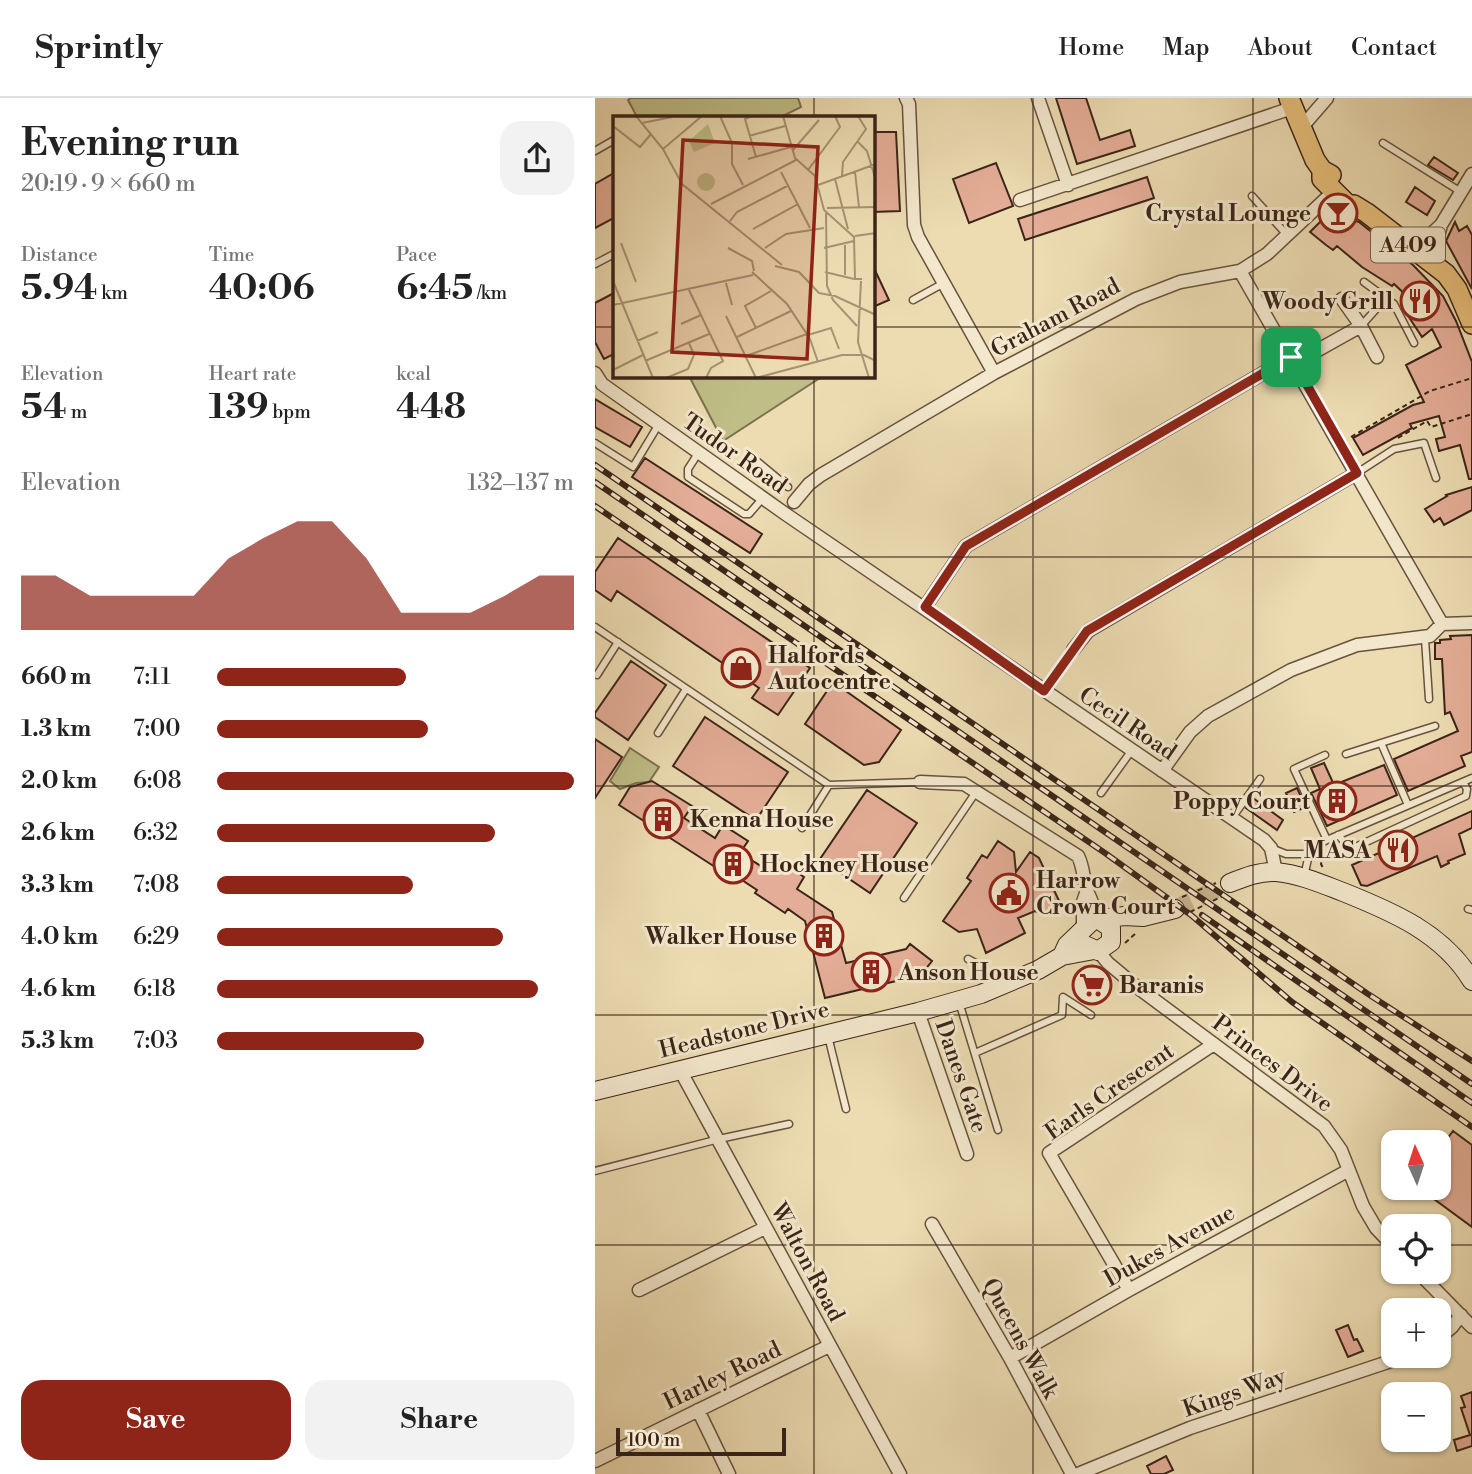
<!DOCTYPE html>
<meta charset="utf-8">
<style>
body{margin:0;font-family:"Libre Bodoni",serif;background:#f2f2f2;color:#222;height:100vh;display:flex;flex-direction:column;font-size:26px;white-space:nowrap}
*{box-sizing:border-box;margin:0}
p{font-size:23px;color:#767676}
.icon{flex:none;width:38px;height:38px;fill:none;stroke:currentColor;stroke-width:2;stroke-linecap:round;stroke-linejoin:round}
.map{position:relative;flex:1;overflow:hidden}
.drawer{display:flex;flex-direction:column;background:#fff;width:595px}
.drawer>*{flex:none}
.needle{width:46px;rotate:357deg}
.controls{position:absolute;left:786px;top:1032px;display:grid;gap:14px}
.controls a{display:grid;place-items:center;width:70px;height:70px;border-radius:14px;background:#fff;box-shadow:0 2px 5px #0004;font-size:35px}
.scale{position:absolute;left:21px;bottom:18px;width:170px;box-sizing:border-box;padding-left:7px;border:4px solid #3b2418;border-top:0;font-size:19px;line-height:24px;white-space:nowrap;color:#3b2418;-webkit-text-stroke:5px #f3e8cd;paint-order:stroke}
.pin{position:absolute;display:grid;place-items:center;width:60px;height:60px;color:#fff;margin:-30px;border-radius:14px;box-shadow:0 4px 10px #0006}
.round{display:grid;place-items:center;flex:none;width:74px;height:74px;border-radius:21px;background:#f2f2f2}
.overview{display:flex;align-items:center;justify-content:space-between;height:119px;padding:0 21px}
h1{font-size:38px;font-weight:800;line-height:52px}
.stats{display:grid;grid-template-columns:repeat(3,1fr);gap:10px;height:119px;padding:7px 21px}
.stats div{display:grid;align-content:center}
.stats b{font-size:35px;font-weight:800}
.stats small{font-size:19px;font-weight:400}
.stats p{font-size:19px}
.chart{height:196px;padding:14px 21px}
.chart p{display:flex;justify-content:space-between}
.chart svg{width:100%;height:126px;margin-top:7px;fill:#8f2418;opacity:.7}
.primary-button{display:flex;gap:14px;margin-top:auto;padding:14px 21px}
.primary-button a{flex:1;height:80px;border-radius:21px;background:#8f2418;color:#fff;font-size:28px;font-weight:800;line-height:80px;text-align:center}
.primary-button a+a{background:#f2f2f2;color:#222}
ul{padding:0 21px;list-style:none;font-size:23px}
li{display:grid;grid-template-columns:112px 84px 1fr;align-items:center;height:52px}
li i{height:18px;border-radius:9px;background:#8f2418}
header{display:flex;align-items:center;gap:42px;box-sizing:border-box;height:98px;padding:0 35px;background:#fff;border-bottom:2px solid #e0e0e0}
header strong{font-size:33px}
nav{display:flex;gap:38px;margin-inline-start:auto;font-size:24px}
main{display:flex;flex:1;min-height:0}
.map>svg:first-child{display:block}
</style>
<header>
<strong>Sprintly</strong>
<nav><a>Home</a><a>Map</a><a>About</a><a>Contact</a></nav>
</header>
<main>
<section class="drawer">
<div class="overview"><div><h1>Evening run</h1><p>20:19 · 9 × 660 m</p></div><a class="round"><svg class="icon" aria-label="share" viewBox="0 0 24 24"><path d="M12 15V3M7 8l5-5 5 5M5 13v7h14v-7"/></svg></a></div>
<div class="stats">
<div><p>Distance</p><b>5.94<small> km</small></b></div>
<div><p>Time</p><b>40:06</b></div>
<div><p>Pace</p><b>6:45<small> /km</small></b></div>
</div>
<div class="stats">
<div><p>Elevation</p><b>54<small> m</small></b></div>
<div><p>Heart rate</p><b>139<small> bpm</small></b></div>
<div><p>kcal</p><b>448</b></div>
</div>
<div class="chart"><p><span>Elevation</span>132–137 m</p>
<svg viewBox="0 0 160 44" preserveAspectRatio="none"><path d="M0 44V25L10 25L20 32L30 32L40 32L50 32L60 19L70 12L80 6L90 6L100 19L110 38L120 38L130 38L140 32L150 25L160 25V44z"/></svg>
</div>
<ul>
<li><b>660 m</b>7:11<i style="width:53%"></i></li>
<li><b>1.3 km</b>7:00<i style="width:59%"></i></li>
<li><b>2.0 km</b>6:08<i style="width:100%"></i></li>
<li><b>2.6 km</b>6:32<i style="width:78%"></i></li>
<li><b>3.3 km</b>7:08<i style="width:55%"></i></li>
<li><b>4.0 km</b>6:29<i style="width:80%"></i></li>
<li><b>4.6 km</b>6:18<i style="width:90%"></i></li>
<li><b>5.3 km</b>7:03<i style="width:58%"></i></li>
</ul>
<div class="primary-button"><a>Save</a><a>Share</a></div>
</section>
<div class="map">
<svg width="877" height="1376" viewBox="0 0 877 1376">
<rect width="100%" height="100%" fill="#eddcb2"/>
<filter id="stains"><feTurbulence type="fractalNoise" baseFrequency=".00286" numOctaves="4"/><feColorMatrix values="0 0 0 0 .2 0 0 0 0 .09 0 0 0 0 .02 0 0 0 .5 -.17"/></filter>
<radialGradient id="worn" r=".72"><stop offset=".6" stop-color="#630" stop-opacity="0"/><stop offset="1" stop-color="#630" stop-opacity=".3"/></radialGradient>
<path fill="#bfbe87" stroke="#7d7150" stroke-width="2" d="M36,0H203L206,9L186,19H42L33,2Z
M94,278H228L128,343Z
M35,650L64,669L54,684L41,685L25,691L15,683Z"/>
<path fill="#e4ad97" stroke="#3b2418" stroke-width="2" d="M461,0H491L505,42L535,32L540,48L482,66Z
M278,34H301L305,113L278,114Z
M839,59L863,75L858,82L833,67Z
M401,65L418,108L374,125L358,81Z
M19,75V120L0,130V86Z
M552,79L559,100L430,142L423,121Z
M820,89L840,103L832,117L811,104Z
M739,110L748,118L764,124L818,167L848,198L861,223L877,264V381H874L865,347L844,353L841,341L850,339L844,318L815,326L817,330L768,357L758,340L818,307L829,304L811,267L846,249L837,231L827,239L806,207L814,200L799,186L797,188L767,169L742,148L738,152L731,147L715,134Z
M860,124L864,133L872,128L877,137V191L851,143Z
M278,168L294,202L278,209Z
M19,195V256L9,261L0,244V205Z
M0,301L47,329L35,349L0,329Z
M50,360L167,436L155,455L37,379Z
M877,389V412L849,427L845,420L839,424L830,411L852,398L851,397Z
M23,440L215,570L183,617L157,600L164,590L22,493L16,503L0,492V474Z
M877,537V654L866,658L870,668L813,693L799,661L863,633L855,614L850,616L847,561H840V545H845V542L856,541L855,538Z
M36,563L71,587L33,642L0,619V615Z
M238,584L306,632L284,664L269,667L210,626Z
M110,619L193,674L161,722L78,668Z
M0,641L27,659L0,700Z
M729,665L739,687L789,667L802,697L732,728L716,695L725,691L716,670Z
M57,683L97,708L89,720L120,740L128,727L153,743L145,755L177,775L185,763L209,779L202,791L237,814L251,865L311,851L315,846L337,863L326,877L230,900L210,823L193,811L190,815L160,795L162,792L136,775L134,778L24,707L35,689Z
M702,690L711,709L699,714L691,695Z
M272,692L322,725L275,795L225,761Z
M658,700L688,722L682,732L651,710Z
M877,713V730L864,736L870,756L853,763L854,765L846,769L842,758L772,788L766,787L757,767Z
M403,743L419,754L421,774L435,754L444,760L466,807L447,816L440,813L423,820L430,835L391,855L382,831L364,834L348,823L376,783L372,780L387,757L392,760Z
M858,1033L877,1047V1129L824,1090H844V1052Z
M753,1227L759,1242L762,1241L768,1253L753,1259L741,1232Z
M877,1294V1348L862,1353L859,1342L875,1337L866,1310L870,1309L866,1298Z
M571,1358L578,1372L569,1376H556L552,1368Z"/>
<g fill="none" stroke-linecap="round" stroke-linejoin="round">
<path stroke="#c9b793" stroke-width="18" stroke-dasharray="18 9" stroke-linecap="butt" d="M580,811L635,785"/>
<defs>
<path id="lane" d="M788,45L866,94
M0,53L19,42
M657,98L692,137
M0,166L19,156
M769,184L799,206L819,245
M318,202L349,185
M766,228L791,200
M0,345L38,369L64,326
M104,354L93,371V379L149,416H154L167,401
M163,364L193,389
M762,375L799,351L829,345L841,380
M0,529L234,687L325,684
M834,539L830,541L834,601
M2,577L23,544
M63,635L91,591
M786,645L813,707
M751,656L840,628
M730,657L699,671L732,742
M506,695L537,652
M637,720L665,681
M207,730L234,687
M743,737L756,751L871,698L872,691L868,684
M676,750L691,756H714
M709,779L714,756L725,745L877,680
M309,800L381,694
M873,811L877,812
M373,861L386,868L397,889
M364,904L403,1032
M233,938L251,1011
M380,955L467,917L468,899L496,917
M0,1073L124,1041L194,1026"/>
<path id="street" d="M311,0L314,6L319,127L323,139L399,275
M443,0L473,87
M706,30L732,0
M425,102L697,10
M819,152L846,127L877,76
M836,165L846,127
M645,173L847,526
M747,201L766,228
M698,266L766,228L782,259
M0,275L7,286L192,417L669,742L676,750L681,774
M199,404L214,386L226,377L399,275L541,201L585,184L645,173L672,156L738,94
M330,509L371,448L696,259
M478,552L493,533L762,375
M567,673L595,634L613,618L696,572L762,547L835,538L847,526L877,525
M325,684L369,686L483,758C489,770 488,781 492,793C497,803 500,811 502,822
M488,830V804L492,792
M503,853L513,865L538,886L729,1028L746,1052L768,1108L781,1130L798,1148
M323,914L372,1056
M85,972L305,1376
M337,1126L415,1260L477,1376
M823,1174L877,1229
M44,1192L170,1130
M534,1192L454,1055L619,946
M844,1240L857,1229L866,1217
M415,1260L534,1192L754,1072
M103,1312L134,1376
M0,1363L234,1248
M483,1376L595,1330L811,1258"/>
<path id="secondary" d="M635,785C650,779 665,773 681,774C704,776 727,786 748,794C798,814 848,835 877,883
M490,847L503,853L516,844V830L504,822
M467,858L472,847L498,822L529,818L548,819L580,811
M0,993L323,914L386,896L443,872L467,858L499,852"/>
<path id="primary" d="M694,0L720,62L727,72L736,77
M727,72V81L753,107H759L772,115L851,176L862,191L877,226"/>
</defs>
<use href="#lane" stroke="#68523e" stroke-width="9"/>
<use href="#street" stroke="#68523e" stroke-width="15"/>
<use href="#secondary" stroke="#3b2418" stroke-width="20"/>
<use href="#primary" stroke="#3b2418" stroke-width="22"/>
<path stroke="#3b2418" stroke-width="2" stroke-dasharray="5 3.5" stroke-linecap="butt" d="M756,339L835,293L877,280
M803,340L832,323L836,329L877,316
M456,584L471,563
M728,756L726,766L728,770
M587,799L621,785
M595,814L628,798
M530,845L541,835"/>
<use href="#lane" stroke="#f3e8cd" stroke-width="6"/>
<use href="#street" stroke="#f3e8cd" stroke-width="12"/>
<use href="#secondary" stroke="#f3e8cd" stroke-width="18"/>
<use href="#primary" stroke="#e6be79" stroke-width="19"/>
<defs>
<path id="rail" d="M0,367L773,896L877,963
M0,384L877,986
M0,408L510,755L596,817L697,904L877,1029
M607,817L877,1005"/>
</defs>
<use href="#rail" stroke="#3b2418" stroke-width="6"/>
<use href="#rail" stroke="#f3e8cd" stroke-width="3.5" stroke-dasharray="10" stroke-linecap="butt"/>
</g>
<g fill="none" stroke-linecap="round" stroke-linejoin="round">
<defs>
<path id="route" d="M696,259L762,375L492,533L449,593L330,509L371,448Z"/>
</defs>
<use href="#route" stroke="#fff" stroke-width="14"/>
<use href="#route" stroke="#8f2418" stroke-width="9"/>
</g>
<path fill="none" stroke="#3b2418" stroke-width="2" stroke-opacity="0.55" d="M219,0V19M438,0V1376M658,0V1376M0,229H19M278,229H877M219,278V1376M0,459H877M0,688H877M0,917H877M0,1147H798M844,1147H877"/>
<defs>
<symbol id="bar-ring" viewBox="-11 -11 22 22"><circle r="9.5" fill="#f3e8cd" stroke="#8f2418" stroke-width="1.5"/><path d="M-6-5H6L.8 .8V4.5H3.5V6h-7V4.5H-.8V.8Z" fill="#8f2418"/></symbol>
<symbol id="restaurant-ring" viewBox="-11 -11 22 22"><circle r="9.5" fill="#f3e8cd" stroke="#8f2418" stroke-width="1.5"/><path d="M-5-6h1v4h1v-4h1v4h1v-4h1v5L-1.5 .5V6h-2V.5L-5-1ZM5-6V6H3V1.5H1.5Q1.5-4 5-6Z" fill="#8f2418"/></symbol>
<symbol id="shop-ring" viewBox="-11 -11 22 22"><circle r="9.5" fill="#f3e8cd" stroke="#8f2418" stroke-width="1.5"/><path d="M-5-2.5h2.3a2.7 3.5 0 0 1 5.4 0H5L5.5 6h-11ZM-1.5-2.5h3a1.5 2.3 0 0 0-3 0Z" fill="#8f2418"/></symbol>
<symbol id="building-ring" viewBox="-11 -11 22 22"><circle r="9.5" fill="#f3e8cd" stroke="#8f2418" stroke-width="1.5"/><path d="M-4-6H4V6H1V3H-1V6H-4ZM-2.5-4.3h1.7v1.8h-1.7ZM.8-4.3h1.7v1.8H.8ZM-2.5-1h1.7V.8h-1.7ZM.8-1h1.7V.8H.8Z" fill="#8f2418"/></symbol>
<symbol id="civic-ring" viewBox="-11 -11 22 22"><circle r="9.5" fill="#f3e8cd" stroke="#8f2418" stroke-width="1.5"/><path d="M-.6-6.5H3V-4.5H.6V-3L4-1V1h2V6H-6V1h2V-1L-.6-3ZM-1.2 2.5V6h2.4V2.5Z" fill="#8f2418"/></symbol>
<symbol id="supermarket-ring" viewBox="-11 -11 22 22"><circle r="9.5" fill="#f3e8cd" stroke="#8f2418" stroke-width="1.5"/><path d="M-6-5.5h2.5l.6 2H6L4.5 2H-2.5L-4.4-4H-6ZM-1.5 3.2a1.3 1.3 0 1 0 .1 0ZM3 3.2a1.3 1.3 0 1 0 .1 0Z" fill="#8f2418"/></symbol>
</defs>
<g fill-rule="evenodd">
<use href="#bar-ring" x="721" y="93" width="44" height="44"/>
<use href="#restaurant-ring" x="803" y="181" width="44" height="44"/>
<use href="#shop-ring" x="124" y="548" width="44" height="44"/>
<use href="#building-ring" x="720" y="681" width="44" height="44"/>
<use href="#building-ring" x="46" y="699" width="44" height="44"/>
<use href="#restaurant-ring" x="781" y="730" width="44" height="44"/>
<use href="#building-ring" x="116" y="744" width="44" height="44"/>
<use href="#civic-ring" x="392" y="773" width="44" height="44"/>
<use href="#building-ring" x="207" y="816" width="44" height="44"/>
<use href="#building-ring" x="254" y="852" width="44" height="44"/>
<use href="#supermarket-ring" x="475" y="865" width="44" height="44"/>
</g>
<g text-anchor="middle" stroke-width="6" stroke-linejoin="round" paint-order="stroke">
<rect fill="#f3e8cd" stroke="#725f4e" stroke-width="2" x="776" y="129.5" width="74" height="35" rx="5"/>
<g font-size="21" font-weight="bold" fill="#3b2418">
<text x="813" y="154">A409</text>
</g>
<g font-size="23" font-weight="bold" fill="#3b2418" stroke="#f3e8cd" text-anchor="start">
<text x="716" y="123" text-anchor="end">Crystal Lounge</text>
<text x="798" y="211" text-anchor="end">Woody Grill</text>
<text x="173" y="565">Halfords<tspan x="173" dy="26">Autocentre</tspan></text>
<text x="715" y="711" text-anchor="end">Poppy Court</text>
<text x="95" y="729">Kenna House</text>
<text x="776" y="760" text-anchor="end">MASA</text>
<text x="165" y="774">Hockney House</text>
<text x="441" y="790">Harrow<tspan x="441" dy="26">Crown Court</tspan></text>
<text x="202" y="846" text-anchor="end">Walker House</text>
<text x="303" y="882">Anson House</text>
<text x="524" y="895">Baranis</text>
</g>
<g font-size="23" fill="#3b2418" stroke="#f3e8cd">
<text transform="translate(460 219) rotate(-28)" y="8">Graham Road</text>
<text transform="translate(140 355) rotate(35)" y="8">Tudor Road</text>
<text transform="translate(533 625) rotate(34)" y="8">Cecil Road</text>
<text transform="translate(149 931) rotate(-14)" y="8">Headstone Drive</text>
<text transform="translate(678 965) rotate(37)" y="8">Princes Drive</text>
<text transform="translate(367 978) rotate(71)" y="8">Danes Gate</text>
<text transform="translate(514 993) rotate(-35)" y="8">Earls Crescent</text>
<text transform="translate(574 1147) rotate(-29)" y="8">Dukes Avenue</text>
<text transform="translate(213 1164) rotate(62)" y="8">Walton Road</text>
<text transform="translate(426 1240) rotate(61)" y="8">Queens Walk</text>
<text transform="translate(127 1277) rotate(-26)" y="8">Harley Road</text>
<text transform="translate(639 1294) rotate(-19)" y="8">Kings Way</text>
</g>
</g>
<g transform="translate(18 18)">
<rect width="262" height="262" fill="#eddcb2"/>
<path d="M95,8L102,27L81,36L76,25ZM84 66a9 9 0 1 1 18 0a9 9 0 1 1-18 0Z" fill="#bfbe87"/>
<path fill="none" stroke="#a69274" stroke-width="2" d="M23,0L50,33L69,68L169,149M107,0L119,27V48L130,69M139,0L132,3L143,41M170,0L182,42L202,60L211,94L241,121L242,163H249M29,7L59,1M0,10L27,31L38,18M136,20L172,10M245,26L254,35L263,65M50,33L89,0M180,34L206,4M135,43L178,31M195,54L227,11L222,0M168,56L197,112M242,56L246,91M229,60L230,46L253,13L245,0M222,63L235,113M205,69L263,48M98,88L183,44M214,92L263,91M213,97L214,170L220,184L244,210M117,105L124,96L176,69M140,113L185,88M242,120L263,117M8,127L23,166M232,129V159M115,132L139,145L141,155M152,132L173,118L211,112M211,132L241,125M162,150L186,156L206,177L222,180L263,199M139,156L174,188L197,223L205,246M212,156L241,163M0,165L40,262M248,165L245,226L256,262M113,167L119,189M76,174L110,245L98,252L93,262M0,189L140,159M113,200L143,262M68,208L88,199M143,212L132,190L158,175M195,219L218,212L226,233M124,221L178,195M24,225L45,216M133,240L194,218M32,245L96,218M0,254L30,239M53,262L75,253L81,239L76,227M143,262L229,239H251L263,245"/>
<path fill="#8f2418" fill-opacity="0.15" stroke="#8f2418" stroke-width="3.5" d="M70,24L205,31L194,243L59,236Z"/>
<rect width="262" height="262" fill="none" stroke="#3b2418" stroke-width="3.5"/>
</g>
<rect width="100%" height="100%" filter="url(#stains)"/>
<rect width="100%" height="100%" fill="url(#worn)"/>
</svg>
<div class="controls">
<a><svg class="needle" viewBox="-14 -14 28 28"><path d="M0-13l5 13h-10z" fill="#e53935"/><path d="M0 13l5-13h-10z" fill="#767676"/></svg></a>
<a><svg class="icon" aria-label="locate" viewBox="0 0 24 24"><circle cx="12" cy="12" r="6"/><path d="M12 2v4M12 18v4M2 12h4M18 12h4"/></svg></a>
<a>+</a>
<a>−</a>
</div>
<div class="scale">100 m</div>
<div class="pin" style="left:696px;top:259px;background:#1e9e55"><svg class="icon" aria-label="arrive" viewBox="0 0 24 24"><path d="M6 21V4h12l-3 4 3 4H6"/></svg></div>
</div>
</main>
